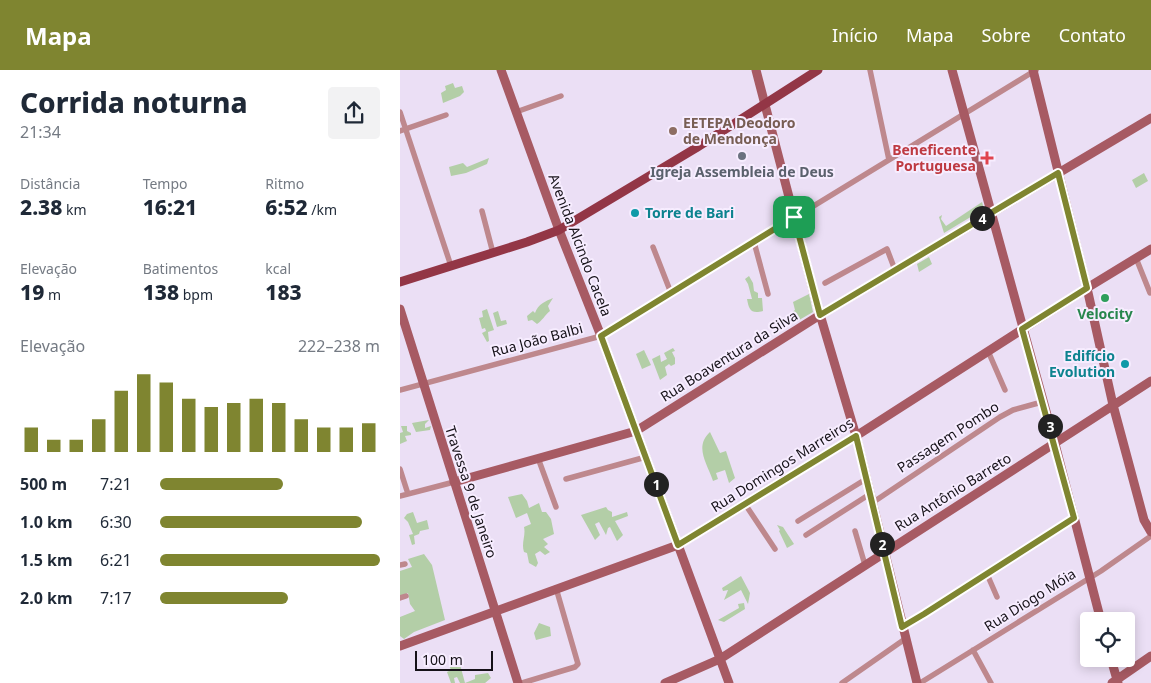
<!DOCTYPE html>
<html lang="pt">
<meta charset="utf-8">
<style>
body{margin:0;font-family:"Noto Sans",sans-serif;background:#f2f2f3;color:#1f2937;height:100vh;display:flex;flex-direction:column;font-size:19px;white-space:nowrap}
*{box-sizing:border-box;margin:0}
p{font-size:16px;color:#747a83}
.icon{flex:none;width:28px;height:28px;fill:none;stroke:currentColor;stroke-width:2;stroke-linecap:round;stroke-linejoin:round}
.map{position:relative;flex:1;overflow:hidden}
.side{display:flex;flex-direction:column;background:#fff;width:400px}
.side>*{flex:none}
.buttons{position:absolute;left:680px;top:542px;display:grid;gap:10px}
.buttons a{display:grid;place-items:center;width:55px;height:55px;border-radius:5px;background:#fff;box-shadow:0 2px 12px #0003;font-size:25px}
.scale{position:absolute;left:15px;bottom:12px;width:78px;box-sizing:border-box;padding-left:5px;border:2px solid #151118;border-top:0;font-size:14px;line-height:18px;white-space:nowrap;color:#151118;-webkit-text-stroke:4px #f7edff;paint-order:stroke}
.pin{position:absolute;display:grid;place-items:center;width:42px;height:42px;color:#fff;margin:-21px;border-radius:10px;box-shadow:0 2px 8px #0006}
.km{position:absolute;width:25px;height:25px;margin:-12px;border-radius:50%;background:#222;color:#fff;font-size:14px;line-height:25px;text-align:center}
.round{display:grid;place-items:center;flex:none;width:52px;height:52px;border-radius:5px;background:#f2f2f3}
.head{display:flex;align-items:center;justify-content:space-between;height:85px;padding:0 20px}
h1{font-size:28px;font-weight:800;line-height:38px}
.metrics{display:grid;grid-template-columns:repeat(3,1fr);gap:8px;height:85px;padding:5px 20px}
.metrics div{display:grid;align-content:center}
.metrics b{font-size:21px;font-weight:800}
.metrics small{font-size:14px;font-weight:400}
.metrics p{font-size:14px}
.chart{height:140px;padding:10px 20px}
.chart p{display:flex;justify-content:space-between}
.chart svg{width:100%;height:90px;margin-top:5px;stroke:#7f8530;stroke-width:6}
ul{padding:0 20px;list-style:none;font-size:16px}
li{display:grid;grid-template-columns:80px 60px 1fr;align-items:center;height:38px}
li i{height:12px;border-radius:6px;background:#7f8530}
header{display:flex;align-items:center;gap:30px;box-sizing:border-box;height:70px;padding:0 25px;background:#7f8530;color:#fff}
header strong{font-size:24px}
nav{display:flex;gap:28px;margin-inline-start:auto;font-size:18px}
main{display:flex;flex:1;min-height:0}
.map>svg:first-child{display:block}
</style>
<header>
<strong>Mapa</strong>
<nav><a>Início</a><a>Mapa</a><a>Sobre</a><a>Contato</a></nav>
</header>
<main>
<section class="side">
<div class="head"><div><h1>Corrida noturna</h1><p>21:34</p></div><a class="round"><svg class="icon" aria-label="share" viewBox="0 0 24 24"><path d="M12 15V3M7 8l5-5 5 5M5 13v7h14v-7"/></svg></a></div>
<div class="metrics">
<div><p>Distância</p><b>2.38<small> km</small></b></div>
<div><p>Tempo</p><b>16:21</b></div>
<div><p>Ritmo</p><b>6:52<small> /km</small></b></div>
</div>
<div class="metrics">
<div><p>Elevação</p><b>19<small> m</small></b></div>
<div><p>Batimentos</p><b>138<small> bpm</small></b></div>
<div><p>kcal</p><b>183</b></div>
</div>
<div class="chart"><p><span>Elevação</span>222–238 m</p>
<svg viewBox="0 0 160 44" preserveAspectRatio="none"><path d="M5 44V32M15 44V38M25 44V38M35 44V28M45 44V14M55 44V6M65 44V10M75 44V18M85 44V22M95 44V20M105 44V18M115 44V20M125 44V28M135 44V32M145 44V32M155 44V30"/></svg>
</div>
<ul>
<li><b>500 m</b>7:21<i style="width:56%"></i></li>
<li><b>1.0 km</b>6:30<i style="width:92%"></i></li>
<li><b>1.5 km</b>6:21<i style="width:100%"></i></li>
<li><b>2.0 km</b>7:17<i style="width:58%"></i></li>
</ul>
</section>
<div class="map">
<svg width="751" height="613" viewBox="0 0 751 613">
<rect width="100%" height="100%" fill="#ebdff5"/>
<path fill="#b3cea7" d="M53,13L55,18L62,16L64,22L60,26L43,33L41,23L46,20L45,16Z
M89,88L87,94L66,103L51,106L49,97L63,93L67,97Z
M744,103L748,111L736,118L732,110Z
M582,132L584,139L544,163L539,147L542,145L541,149L546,156Z
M529,187L532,194L519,202L517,194Z
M349,206L353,213L354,221L358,223V228H362L363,241C351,244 349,240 347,229H352L348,214L345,209Z
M409,224L413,242L394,253L391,243L395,240L393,232Z
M153,228L148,236L150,241C145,245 142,251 137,254L132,250L128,251L127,246L133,241L135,243C138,234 146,231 153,228Z
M87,239L94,260L88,262L89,271L87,272L82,263L86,261L85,258L82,259L79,248L83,247L82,241Z
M98,241L101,251L106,250L107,254L97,257L93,243Z
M273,278L275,281L272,282L275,288V294L271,296L269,294L265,297L267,305L260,310L252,289L260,285L261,292L267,289L264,283Z
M244,280L251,295L242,299L236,284Z
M29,350L25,354V358L31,356L30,360L16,362L12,353Z
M1,356H7V361L11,363V365L5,366L7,371L0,374V363L3,362Z
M310,362L320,383L326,381L335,408L329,413L325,400L316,403L318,409L313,411C307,393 294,377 310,362Z
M122,424L127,431L129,438L139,433L142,442H146L151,449L154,464L143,469L148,474L144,477L150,482L145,485L140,481L135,484L138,493L136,497L129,493L127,483L124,482C121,473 126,466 124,457L131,454L127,443L116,448L108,427Z
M206,437L208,440L212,442V447L227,442L228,446L215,451L223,465L217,471L210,457L208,458L206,465L199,452L195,454L200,465L195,470L181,445Z
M13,442L17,453L27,450L29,459L20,461L19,464L14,466L15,474L12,475L9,465L13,464L8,452L4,448L7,444Z
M377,455L383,457L394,474L387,478L379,461L380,460Z
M24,484L32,495L45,550L14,562L4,569L0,566V547L15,541L10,534L8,523L0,526V501L12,497L8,489Z
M341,506L350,523L348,534L341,520L324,530L328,520L323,521L322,518Z
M344,533L345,539L324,552L318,550L339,538L338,534Z
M139,553L150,557L151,566L136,570L134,563Z
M58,587L65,613H60L57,607L54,608L55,613H51L47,602L51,600L49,595L54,593L53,588Z
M88,603L91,608L85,613H65L75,609V605Z"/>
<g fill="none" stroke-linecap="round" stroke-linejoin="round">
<path stroke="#be888d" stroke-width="5.5" d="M470,0L489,90
M0,42L51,196
M116,42L161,26
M0,61L46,45
M82,141L93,183
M354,172L368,224
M253,177L271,223
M736,188L750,223
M425,213L487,179L495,200
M588,281L605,320
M0,320L201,266L636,0
M138,388L156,437
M0,399L8,424
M166,409L246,387
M0,426L54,412
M472,433L600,347L613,340L642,332
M345,434L375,479
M398,451L466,409
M455,461L465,495
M406,465L470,424
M0,495L5,494
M587,504L597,527
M0,528L6,526
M502,557L524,544L674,449
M573,580L591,613
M122,613L175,597L178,594L156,518
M442,613L505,569
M520,613L701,501L751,466"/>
<path stroke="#a75a63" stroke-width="9" d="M101,0L159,160L201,266L329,613
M356,0L416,231L456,366L517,613
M552,0L655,374L701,551
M633,0L687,218L713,335L744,450L751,462
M0,239L118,613
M54,412L236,361L420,245L751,48
M0,576L278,475L456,366L687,218L751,179
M711,589L718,613
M265,613L320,589L751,311
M712,613L751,586"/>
<path stroke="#933646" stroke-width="9" d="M0,212L127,172L159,160L296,78L418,0"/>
</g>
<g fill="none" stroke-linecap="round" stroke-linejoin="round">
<defs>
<path id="route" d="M658,103L687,218L622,259L674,448L524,544L502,557L456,366L278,475L201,266L394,147L420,245Z"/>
</defs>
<use href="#route" stroke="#fff" stroke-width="10"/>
<use href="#route" stroke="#7f8530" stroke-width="6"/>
</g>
<circle fill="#8d6e63" stroke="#f7edff" stroke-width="2" cx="273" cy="61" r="5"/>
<circle fill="#6b7280" stroke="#f7edff" stroke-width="2" cx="342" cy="86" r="5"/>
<path fill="#e0444e" stroke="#f7edff" stroke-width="2" d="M584.5 80.5h5v5h5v5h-5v5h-5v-5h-5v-5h5z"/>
<g fill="#0f9aa8" stroke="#f7edff" stroke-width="2">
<circle cx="235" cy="143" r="5"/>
<circle cx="725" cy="294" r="5"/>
</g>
<circle fill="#2e9e5b" stroke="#f7edff" stroke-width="2" cx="705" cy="228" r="5"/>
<g text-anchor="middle" stroke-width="4" stroke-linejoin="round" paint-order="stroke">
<g font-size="14" font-weight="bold" fill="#785e54" stroke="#f7edff" text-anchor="start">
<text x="283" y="58">EETEPA Deodoro<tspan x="283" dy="16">de Mendonça</tspan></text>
</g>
<g font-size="14" font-weight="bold" fill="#be3a42" stroke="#f7edff" text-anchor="end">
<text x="576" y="85">Beneficente<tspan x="576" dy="16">Portuguesa</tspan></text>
</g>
<g font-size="14" font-weight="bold" fill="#5b616d" stroke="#f7edff">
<text x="342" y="107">Igreja Assembleia de Deus</text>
</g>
<g font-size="14" font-weight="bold" fill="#0d838f" stroke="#f7edff" text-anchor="start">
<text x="245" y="148">Torre de Bari</text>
<text x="715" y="291" text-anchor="end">Edifício<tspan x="715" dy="16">Evolution</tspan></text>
</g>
<g font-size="14" fill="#151118" stroke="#f7edff">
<text transform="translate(180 175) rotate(69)" y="5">Avenida Alcindo Cacela</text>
<text transform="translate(137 270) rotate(-15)" y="5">Rua João Balbi</text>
<text transform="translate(329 286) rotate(-32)" y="5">Rua Boaventura da Silva</text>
<text transform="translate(548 367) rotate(-33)" y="5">Passagem Pombo</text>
<text transform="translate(382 395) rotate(-32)" y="5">Rua Domingos Marreiros</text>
<text transform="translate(71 422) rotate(72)" y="5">Travessa 9 de Janeiro</text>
<text transform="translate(553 422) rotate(-32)" y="5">Rua Antônio Barreto</text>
<text transform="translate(630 530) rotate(-32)" y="5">Rua Diogo Móia</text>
</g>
<g font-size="14" font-weight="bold" fill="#27864d" stroke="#f7edff">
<text x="705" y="249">Velocity</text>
</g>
</g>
</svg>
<div class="buttons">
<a><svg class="icon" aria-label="locate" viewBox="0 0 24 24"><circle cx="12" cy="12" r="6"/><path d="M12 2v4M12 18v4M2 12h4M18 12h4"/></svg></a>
</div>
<div class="scale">100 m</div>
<div class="pin" style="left:394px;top:147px;background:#1e9e55"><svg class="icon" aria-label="arrive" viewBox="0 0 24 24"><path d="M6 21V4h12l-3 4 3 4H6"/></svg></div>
<b class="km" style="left:256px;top:414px">1</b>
<b class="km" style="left:482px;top:474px">2</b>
<b class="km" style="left:650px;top:356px">3</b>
<b class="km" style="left:582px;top:148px">4</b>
</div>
</main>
